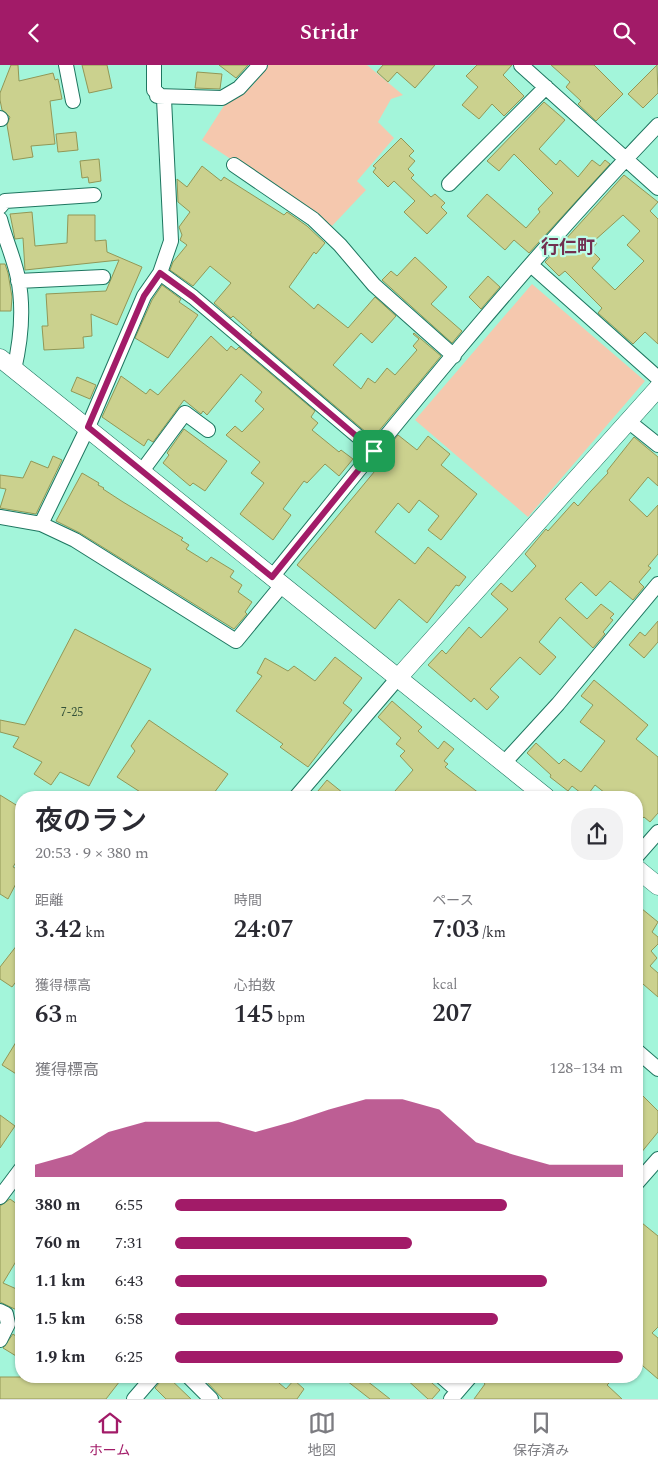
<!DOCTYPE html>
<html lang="ja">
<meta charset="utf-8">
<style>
body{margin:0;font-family:Spectral,"Noto Sans JP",serif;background:#f2f2f3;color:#2b2b33;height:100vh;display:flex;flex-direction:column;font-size:19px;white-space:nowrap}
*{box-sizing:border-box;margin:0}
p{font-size:16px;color:#7c7c81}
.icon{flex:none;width:28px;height:28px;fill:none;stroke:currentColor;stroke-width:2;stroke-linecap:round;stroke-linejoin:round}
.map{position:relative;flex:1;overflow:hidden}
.drawer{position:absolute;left:15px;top:726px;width:628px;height:592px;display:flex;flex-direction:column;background:#fff;border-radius:20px;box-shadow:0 1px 4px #0004}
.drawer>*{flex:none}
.pin{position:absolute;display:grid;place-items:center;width:42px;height:42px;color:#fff;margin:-21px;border-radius:10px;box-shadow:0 2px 8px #0006}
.round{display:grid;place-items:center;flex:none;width:52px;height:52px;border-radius:20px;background:#f2f2f3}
.summary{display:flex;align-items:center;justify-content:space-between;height:85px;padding:0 20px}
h1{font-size:28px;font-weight:600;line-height:38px}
.figures{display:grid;grid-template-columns:repeat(3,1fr);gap:8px;height:85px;padding:5px 20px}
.figures div{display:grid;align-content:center}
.figures b{font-size:25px;font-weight:600}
.figures small{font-size:14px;font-weight:400}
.figures p{font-size:14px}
.chart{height:140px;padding:10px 20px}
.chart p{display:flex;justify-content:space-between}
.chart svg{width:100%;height:90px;margin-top:5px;fill:#a21b68;opacity:.7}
ul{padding:0 20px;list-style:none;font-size:16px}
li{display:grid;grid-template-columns:80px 60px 1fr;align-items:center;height:38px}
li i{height:12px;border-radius:6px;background:#a21b68}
header{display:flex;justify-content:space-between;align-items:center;height:65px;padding:0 20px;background:#a21b68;color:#fff;font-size:22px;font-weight:600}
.dock{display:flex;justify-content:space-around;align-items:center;height:70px;border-top:1px solid #e1e1e2;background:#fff;font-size:14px;color:#7c7c81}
.dock a{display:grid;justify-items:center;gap:2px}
.dock .active{color:#a21b68}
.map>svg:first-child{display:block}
</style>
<header><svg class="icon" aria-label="back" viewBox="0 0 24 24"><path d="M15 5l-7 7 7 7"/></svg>Stridr<svg class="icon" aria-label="search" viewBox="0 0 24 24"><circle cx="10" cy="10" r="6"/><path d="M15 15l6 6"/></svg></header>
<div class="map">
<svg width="658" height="1334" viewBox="0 0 658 1334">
<rect width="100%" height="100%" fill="#a3f5da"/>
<path fill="#f5c8ae" d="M268,0H367L403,30L391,34L378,57L394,73L357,116L366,125L332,161L202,75L225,39L252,21Z
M532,219L645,316L528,452L415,355Z"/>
<path fill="#cbd18e" stroke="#929756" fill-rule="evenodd" d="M11,0H18L19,16L53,8L55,15L58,14L62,34L50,36L55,79L31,81L33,92L13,95L7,60L10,52L2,45L0,35V28Z
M82,0H107L112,23L89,28Z
M219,0H248L236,13Z
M383,0H435L415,23L397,7L388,17L377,7Z
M477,0H512L503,10L524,31L504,51L492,39L479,54L462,40L478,22L466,11Z
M551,0H594L623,29L596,56L578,39L581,36L566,22L570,17Z
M657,0L658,28L643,43L628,29Z
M197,7L222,9L220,24L195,23Z
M544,37L565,55L539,84L556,100L560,95L578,112L592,95L600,101L605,95L610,99L529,188L514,175L505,185L467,151L487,129L526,163L540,147L538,144L553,128L514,89L499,106L487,96Z
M76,67L78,85L58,87L56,69Z
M401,73L414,86L409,91L415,96L408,104L414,110L411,113L431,132L435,129L445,138L441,142L447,148L427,169L404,147L415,136L394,116L388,122L373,107L376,103L373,101Z
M99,94L101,116L89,118L88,112L82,113L80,96Z
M202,101L221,116L224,112L284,150L287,147L307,161L325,178L316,189L314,187L289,222L314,244L318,239L348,263L375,232L396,251L372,278L361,268L333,300L361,324L368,313L375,318L387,303L395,310L417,285L413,281L419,274L413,269L414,268L441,291L373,373L250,269L252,268L233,251L231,253L214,238L231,218L210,201L193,221L170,205L173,197L187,180L180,175L182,170L179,162L190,147L178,137L177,114L187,122Z
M624,110L658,137L650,146L658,154V279L645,267L633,279L598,248L602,243L565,206L559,211L545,197ZM623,150L640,166L627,180L644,196L615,225L592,203L600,194L591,185L597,178L594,176Z
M32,147L35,181L67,178L68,150H95V176L106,175L107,187L142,202L117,260L91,249L92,271L83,272L84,283L44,285L42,261H48L46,229L106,226L119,195L25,205L23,173L15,174L10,149Z
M415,192L447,222L431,239L462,266L452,278L382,215L391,206L397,211Z
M0,199H5L8,208L12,232L11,246H0Z
M488,211L500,222L481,244L469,232Z
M162,220L181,234L179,237L198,250L168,293L135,273L152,235Z
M211,271L227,286L231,281L236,285L239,282L315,346L311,352L318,358L312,365L339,387L341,385L353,394L339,411L325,399L307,418L304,416L283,444L291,450L273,475L240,449L264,418L251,408L260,397L226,370L235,361L242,367L264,344L255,336L262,327L241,309L207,350L203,346L201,349L184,335L153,377L148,374L144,381L102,352L121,311L146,329L150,324L158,330Z
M77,312L96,320L90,334L71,326Z
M184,364L227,396L205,426L193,418L190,421L163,398L169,390L167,388Z
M398,370L417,385L428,371L450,389L441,400L477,429L441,475L428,465L439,451L419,435L409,448L398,438L375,467L415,499L428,482L466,512L459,521L456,520L427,558L399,534L375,564L297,500L389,389L385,386Z
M634,372L658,392V421L648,412L629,435L647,452L658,440V489L648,501L651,503L639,517L644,522L633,535L610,516L596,531L581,517L565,534L587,554L601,539L614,549L610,553L613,555L603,567L605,569L593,583L560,552L539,577L556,592L540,610L520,592L490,624L499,632L487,645L474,633L471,637L428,600L442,585L446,589L469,562L481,573L508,544L491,529L501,518L512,527L536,501L525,489L546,464L548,466L574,437L578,441L591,426L608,408L607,406Z
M53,391L62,395L36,449L0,443L6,424L0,423V410L23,413L31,396L48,403Z
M82,408L99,418L98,420L104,423L103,424L123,437L183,473L181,475L189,480L186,484L207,497L211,492L234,506L230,512L242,520L238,527L252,537L245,547L247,549L234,564L80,468L56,456Z
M658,556V577L644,593L629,580L640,567L645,571Z
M75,564L151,604L89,721L60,707L51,720L34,709L42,697L13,682L19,672L0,667V655L25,660Z
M335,592L362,613L343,638L352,645L308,702L280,682L283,679L236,646L262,611L257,608L265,593L288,606L294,601L315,616Z
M594,615L648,660L636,674L658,692V748L650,757L644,752L636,760V732H610L595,720L586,732L572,721L568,726L550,712L551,710L527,688L536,678L559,699L564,694L581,707L605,676L580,657L593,640L581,631Z
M392,636L422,662L418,666L438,684L444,676L454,684L444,696L448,699L445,702L484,732H402L395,726L413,705L400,691L405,686L396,679L401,673L378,652Z
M149,655L228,709L211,732H148L117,712L135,686L131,681Z
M327,715L348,732H313Z
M0,730L21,743V789L13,802L21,806V809L8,834L0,829Z
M636,839L658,857L652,867L658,872V879L651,886L657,893L650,901L658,908V932L636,913Z
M21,875V910L12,922L0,914V902Z
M21,969V1012L2,1000Z
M636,1024L658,1046V1067L636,1094V1067L642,1060L636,1055Z
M0,1050L15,1061L0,1083Z
M10,1134L21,1142V1188L3,1218L21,1226V1247L0,1237V1141Z
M642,1158L658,1171V1262L652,1268L658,1273V1314L636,1295V1165Z
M13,1269L21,1275V1294L3,1283Z
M0,1312H123L106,1334H0Z
M164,1312H168L191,1334H166L155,1323Z
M202,1312H272L286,1324L294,1315L304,1324L297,1334H223Z
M342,1312H362L390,1334H370Z
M404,1312H425L440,1325L432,1334H428Z
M479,1312H615L607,1320L622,1334H474L485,1319Z"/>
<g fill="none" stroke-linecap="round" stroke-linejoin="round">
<defs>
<path id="minor" d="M66,0L73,36
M154,0V25L164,34L171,176L160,208L193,232L374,385
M521,0L658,123
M157,31L222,33L239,23L260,0
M0,53L1,54
M234,100L313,154L340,180L374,220L454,291
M449,119L546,22
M0,142L5,136L94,130
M0,154C5,174 14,193 18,213C24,243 21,275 14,305
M531,200L658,313
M18,216L103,212
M628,356L658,380
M142,406L185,348L208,365
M0,452L41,459L75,475L236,576L282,520
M41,459L88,362L144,231L160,208
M272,512C396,358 521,203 658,60
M503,699L558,639L658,519
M296,732L397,614
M636,792L658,767
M636,985L658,1004
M636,1119L658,1094
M0,1132L21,1104
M0,1246L6,1249L8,1259L0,1275
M189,1312L211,1334
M442,1312L458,1326
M134,1334L153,1312
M451,1334L470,1312"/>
<path id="tertiary" d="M0,293L546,732
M397,614L658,323
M636,803L658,821"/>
</defs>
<use href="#minor" stroke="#1e7660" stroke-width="16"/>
<use href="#tertiary" stroke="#1e7660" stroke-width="19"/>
<use href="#minor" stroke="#fff" stroke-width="14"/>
<use href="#tertiary" stroke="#fff" stroke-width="18"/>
</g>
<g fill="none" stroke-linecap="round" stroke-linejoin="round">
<defs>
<path id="route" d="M160,208L193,232L374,386L272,512L88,362L144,231Z"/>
</defs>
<use href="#route" stroke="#fff" stroke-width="10"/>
<use href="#route" stroke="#a21b68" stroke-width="6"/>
</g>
<g text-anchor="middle" stroke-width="4.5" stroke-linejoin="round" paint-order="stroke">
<g font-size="12" fill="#345139">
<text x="72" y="651">7-25</text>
</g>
<g font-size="18" font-weight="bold" fill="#723050" stroke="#befee9">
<text x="568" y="188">行仁町</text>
</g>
</g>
</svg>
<div class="pin" style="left:374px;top:386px;background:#1e9e55"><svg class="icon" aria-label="arrive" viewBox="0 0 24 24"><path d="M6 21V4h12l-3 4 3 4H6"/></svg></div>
<section class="drawer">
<div class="summary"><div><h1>夜のラン</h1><p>20:53 · 9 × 380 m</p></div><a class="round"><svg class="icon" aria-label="share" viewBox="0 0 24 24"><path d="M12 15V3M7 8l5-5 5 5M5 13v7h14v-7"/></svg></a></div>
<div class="figures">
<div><p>距離</p><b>3.42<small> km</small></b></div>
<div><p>時間</p><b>24:07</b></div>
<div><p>ペース</p><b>7:03<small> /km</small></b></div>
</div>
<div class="figures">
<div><p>獲得標高</p><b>63<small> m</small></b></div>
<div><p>心拍数</p><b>145<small> bpm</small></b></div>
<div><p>kcal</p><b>207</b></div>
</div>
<div class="chart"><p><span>獲得標高</span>128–134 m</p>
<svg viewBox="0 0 160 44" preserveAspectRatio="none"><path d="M0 44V38L10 33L20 22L30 17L40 17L50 17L60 22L70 17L80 11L90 6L100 6L110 11L120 27L130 33L140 38L150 38L160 38V44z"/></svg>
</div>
<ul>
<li><b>380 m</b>6:55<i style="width:74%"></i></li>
<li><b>760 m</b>7:31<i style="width:53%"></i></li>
<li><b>1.1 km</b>6:43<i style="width:83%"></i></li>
<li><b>1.5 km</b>6:58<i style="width:72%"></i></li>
<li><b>1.9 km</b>6:25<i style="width:100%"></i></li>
</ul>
</section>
</div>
<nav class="dock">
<a class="active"><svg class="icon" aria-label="home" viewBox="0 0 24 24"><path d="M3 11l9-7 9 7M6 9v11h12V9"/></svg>ホーム</a>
<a><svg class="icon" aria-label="map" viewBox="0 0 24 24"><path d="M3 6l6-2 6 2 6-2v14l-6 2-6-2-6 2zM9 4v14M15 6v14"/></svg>地図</a>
<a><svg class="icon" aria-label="saved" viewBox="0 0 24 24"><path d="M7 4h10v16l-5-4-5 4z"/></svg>保存済み</a>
</nav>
